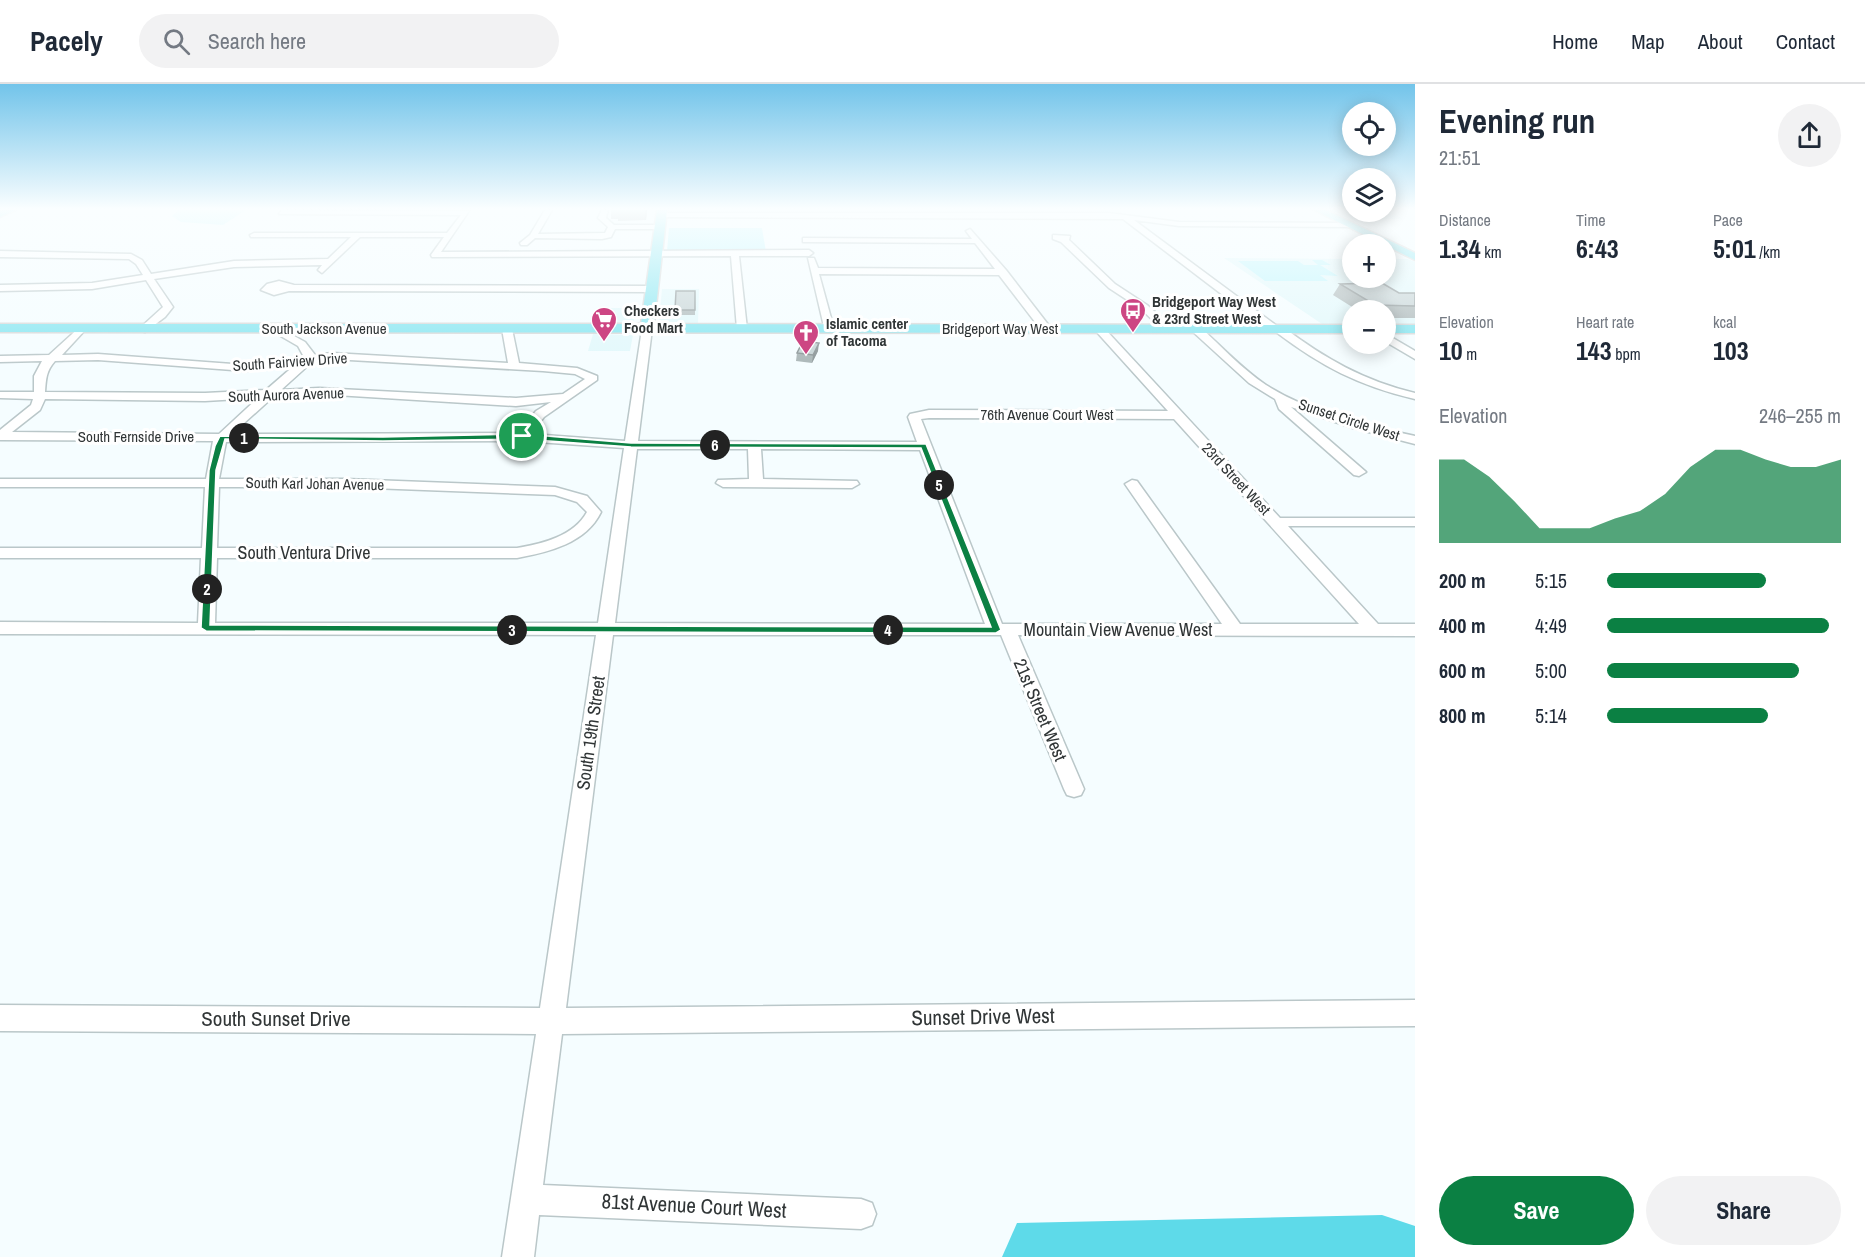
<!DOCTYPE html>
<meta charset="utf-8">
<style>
body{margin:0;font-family:"Archivo Narrow",sans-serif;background:#f2f2f3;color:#1f2937;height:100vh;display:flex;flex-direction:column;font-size:22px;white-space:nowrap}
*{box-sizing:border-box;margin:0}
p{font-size:20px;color:#747a83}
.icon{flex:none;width:33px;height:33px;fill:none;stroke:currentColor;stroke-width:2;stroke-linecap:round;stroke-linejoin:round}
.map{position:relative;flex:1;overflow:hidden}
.drawer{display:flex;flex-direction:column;background:#fff;width:450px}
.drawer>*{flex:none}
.tools{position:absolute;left:1342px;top:18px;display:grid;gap:12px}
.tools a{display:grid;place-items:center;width:54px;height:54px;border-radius:50%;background:#fff;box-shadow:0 3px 15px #0003;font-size:30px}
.pin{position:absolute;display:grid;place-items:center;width:51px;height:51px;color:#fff;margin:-26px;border:3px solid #fff;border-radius:50%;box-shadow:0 2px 6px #0007}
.km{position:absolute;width:30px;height:30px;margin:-15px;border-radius:50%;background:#222;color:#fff;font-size:16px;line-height:30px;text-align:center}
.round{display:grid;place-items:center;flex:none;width:63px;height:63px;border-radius:32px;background:#f2f2f3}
.head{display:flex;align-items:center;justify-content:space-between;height:102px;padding:0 24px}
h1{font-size:33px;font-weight:800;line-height:45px}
.figures{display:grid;grid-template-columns:repeat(3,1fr);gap:9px;height:102px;padding:6px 24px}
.figures div{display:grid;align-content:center}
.figures b{font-size:26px;font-weight:800}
.figures small{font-size:16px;font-weight:400}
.figures p{font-size:16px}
.chart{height:168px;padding:12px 24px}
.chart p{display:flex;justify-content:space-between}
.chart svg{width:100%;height:108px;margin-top:6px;fill:#0b8043;opacity:.7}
.primary-button{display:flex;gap:12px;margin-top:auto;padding:12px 24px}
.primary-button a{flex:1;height:69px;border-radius:36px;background:#0b8043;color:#fff;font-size:24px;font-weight:800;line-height:69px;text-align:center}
.primary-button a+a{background:#f2f2f3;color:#1f2937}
ul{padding:0 24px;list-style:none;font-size:20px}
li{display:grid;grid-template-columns:96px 72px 1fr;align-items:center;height:45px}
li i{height:15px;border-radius:8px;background:#0b8043}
header{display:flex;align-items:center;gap:36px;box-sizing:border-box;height:84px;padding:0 30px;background:#fff;border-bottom:2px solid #e0e1e3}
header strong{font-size:28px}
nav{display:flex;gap:33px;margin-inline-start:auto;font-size:21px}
.search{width:420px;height:54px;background:#f2f2f3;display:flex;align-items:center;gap:15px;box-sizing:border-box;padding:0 21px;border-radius:33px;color:#747a83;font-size:22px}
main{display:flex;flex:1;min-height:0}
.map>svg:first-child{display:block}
</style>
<header>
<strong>Pacely</strong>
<div class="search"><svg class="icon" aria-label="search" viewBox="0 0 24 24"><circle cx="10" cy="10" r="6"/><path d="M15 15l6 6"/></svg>Search here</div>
<nav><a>Home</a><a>Map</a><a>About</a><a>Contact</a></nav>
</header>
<main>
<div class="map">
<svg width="1415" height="1173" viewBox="0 0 1415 1173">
<rect width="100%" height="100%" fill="#f5fdff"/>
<path fill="#e1f8fb" d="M1329,126L1386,127L1404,135H1350Z
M1224,174L1353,175V194H1386V175H1408L1415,178V242H1386V226H1353V242H1325Z
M662,205H699L698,240L659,238Z
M599,224H637L633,239H595Z
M593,250L633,251L630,267H588Z"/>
<path fill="#baf5fd" d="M178,126H246L223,141L181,138L172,132Z
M669,144H762L766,168L667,167Z
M1312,176H1322L1331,181H1320L1338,192L1320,191L1328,197H1265L1238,177H1298L1304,181H1318Z"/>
<path fill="#5edae9" d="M1382,1131L1415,1142V1173H1002L1017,1139Z"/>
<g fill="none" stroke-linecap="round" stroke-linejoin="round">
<defs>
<path id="minor" d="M282,126L469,127L441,168L809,166L813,169L809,172H739L747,245L742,248L737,245L731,172L432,173L431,171L444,153H360L322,189L318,186L322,181L234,183L154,195L173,223L165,233L145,248L141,247V243L163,223L146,196L92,205L0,207V201L92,199L143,191L136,180L129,175L0,173V167L131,170L142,176L151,190L234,177L328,175L351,153H251L250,151L254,149H447L461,131L279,130Z
M545,126H552L538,150L605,149L608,143L598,134L602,126H608L606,134L614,141H655L659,143L655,145H615L611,153L602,155L535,154L527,161H521L520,159L530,151Z
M661,129H1109L1179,138L1350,139H1353V143L1179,142L1134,136L1277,242L1283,243C1324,274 1364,297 1415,309V315C1359,302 1321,282 1276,248L1270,247L1123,135L658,133L657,131Z
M970,145L1006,186L1050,243V247H1042L999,191L819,190L834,245L825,247L808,174H814L818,184L995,185L975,159L806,158H803V154L972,155L966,147Z
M1053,151L1070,152L1069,156L1115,200L1147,221L1171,242V246H1163L1141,225L1109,204L1061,158L1053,155Z
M279,197L294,201L652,202L657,205L652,208L289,207L274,211L261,206L267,200Z
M82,241L87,244L62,271L98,270L246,281L304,273L298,262L272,247L271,245L276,242L305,258L315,271L332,269L508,279L502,245L507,242L512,245L519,279L577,284L597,292V296L544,333L531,350L625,357L642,245L647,242L652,245L638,357L917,358L908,333L910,330L929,326L1168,327L1094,245L1103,243L1280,434H1415V442H1288L1378,540H1415V552L1018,551L1084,705L1081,711L1074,713L1067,711L1064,705L1001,551H613L566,924L1415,916V942L562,950L543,1101L861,1115L872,1119L876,1130L872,1141L861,1145L539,1131L534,1173H502L536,950L0,947V921L540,924L596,551L0,550V538L198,539L201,474H0V464H202L205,403H0V395H206L213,357L0,356V346L31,321L33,315L0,314V308H34V292L42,277L0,278V272L49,271ZM332,275L543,287L575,290L585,295L563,310L516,314L319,304L281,306L312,278ZM98,276L246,287L296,280L266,306L205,309L45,308C46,295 46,287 55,277ZM319,310L516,322L551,318L536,327L518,349L232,350L273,313ZM258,314L219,350L12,348L40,326L45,315L205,317ZM929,334L1174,335L1359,540H1240L1137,397L1132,396L1125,400L1222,540H1002L921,335ZM522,357L624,364L598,539H215L217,474H517C549,468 586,459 601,428L587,412L555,403L345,395H219L226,358ZM637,365H748L749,395L718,396L716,399L723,403L852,404L859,400L857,397L763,395L761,365L920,366L985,540L615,539ZM219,403H345L555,411L577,418L587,428C574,452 542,460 517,464H217Z
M1192,243H1200C1221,262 1242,285 1266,301C1310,329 1365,341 1415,352V360L1353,344L1291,323L1366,388L1359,392L1354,391L1279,325L1275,315L1249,299L1192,247Z
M1386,250L1415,267V275L1386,258Z"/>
<path id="major" d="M3,126H16L0,133V127Z
M657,126H667L654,240L1353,241V249L0,248V240H641Z
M1314,126H1326L1415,169V176Z
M1386,241H1415V249H1386Z"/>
</defs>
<use href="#minor" stroke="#bac7c9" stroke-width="3"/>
<use href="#major" stroke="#d6d7d7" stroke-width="3"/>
<use href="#minor" fill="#fff" fill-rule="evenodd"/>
<use href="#major" fill="#83e5f0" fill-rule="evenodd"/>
</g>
<path fill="#a8b4b5" d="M611,126H647L646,136L618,137V135H611Z
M1340,200L1399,209H1415V234H1386V226H1357L1333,211Z
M695,207V231H675V226Z
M818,267L812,279L796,277L797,269Z"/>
<path fill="#889294" d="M645,126H647L646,136Z
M819,259L818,267L812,279L813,271Z"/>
<path fill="#c3d1d3" stroke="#889294" stroke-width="1.5" d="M1382,199L1399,209H1415V222L1375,221L1340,200Z
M676,207H695V226H675Z
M803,257L819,259L813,271L797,269Z"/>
<linearGradient id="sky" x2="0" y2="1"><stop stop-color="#72c4ea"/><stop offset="0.43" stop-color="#fafeff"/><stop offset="1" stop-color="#fafeff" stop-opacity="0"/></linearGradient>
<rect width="1415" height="290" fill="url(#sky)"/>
<path fill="#0b8043" stroke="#fff" stroke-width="1.5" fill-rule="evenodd" d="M522,350L631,359L926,360L1001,546L996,549L206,547L201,544L209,386L215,362L220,352L383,353ZM225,355L383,357L522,355L631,363L921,364L991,543L210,541L216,386Z"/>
<defs>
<symbol id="bus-pin" viewBox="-11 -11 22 30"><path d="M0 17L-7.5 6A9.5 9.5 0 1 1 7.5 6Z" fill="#cd4683" stroke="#fff"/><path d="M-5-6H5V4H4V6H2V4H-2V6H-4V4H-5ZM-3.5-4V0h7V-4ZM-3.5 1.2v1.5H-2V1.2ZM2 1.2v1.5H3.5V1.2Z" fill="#fff"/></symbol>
<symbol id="supermarket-pin" viewBox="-11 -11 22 30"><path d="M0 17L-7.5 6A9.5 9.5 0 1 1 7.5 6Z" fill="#cd4683" stroke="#fff"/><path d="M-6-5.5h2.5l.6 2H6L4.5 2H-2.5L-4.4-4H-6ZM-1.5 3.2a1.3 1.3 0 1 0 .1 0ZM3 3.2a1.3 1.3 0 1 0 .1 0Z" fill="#fff"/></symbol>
<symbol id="church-pin" viewBox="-11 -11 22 30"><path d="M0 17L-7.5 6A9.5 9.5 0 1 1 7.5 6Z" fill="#cd4683" stroke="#fff"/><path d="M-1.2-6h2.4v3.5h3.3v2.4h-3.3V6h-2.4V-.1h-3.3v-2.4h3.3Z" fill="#fff"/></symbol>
</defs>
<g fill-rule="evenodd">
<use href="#bus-pin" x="1118" y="212" width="30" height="40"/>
<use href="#supermarket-pin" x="589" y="221" width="30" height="40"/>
<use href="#church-pin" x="791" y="234" width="30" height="40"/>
</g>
<g text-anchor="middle" stroke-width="6" stroke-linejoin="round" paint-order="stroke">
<g font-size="15" font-weight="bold" fill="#303536" stroke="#fff" text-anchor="start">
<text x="1152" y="223">Bridgeport Way West<tspan x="1152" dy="17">&amp; 23rd Street West</tspan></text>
<text x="624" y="232">Checkers<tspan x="624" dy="17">Food Mart</tspan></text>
<text x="826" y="245">Islamic center<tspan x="826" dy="17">of Tacoma</tspan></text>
</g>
<g font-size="15" fill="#303536" stroke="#fff">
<text x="324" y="250">South Jackson Avenue</text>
<text x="1000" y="250">Bridgeport Way West</text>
<text transform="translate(290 278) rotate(-4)" y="5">South Fairview Drive</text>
<text transform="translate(286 311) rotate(-2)" y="5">South Aurora Avenue</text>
<text x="1047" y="336">76th Avenue Court West</text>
<text transform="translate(1349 336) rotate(18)" y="5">Sunset Circle West</text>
<text x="136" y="358">South Fernside Drive</text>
<text transform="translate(1236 395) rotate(47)" y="5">23rd Street West</text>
<text transform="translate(315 400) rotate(1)" y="5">South Karl Johan Avenue</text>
</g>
<g font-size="18" fill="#303536" stroke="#fff">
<text x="304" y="475">South Ventura Drive</text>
<text x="1118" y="552">Mountain View Avenue West</text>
<text transform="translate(1040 626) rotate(67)" y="6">21st Street West</text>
<text transform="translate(591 649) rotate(-82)" y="6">South 19th Street</text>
</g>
<g font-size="21" fill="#303536" stroke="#fff">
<text transform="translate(983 933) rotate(-1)" y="7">Sunset Drive West</text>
<text x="276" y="942">South Sunset Drive</text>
<text transform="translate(694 1122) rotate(3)" y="7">81st Avenue Court West</text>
</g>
</g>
</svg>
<div class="tools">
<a><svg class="icon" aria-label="locate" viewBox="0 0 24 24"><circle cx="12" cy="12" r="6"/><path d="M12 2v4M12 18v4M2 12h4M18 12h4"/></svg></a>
<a><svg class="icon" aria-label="layers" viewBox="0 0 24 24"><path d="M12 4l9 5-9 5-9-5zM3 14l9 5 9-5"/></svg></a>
<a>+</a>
<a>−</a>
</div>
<div class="pin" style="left:522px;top:352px;background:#1e9e55"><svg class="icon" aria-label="arrive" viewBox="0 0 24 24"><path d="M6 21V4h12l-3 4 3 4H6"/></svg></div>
<b class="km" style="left:244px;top:354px">1</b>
<b class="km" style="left:207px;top:505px">2</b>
<b class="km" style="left:512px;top:546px">3</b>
<b class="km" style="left:888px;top:546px">4</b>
<b class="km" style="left:939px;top:401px">5</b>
<b class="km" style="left:715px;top:361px">6</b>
</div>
<section class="drawer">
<div class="head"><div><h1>Evening run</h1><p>21:51</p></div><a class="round"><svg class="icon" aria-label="share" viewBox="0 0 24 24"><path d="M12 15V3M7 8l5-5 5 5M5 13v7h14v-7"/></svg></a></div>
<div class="figures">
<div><p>Distance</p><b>1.34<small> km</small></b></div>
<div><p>Time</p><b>6:43</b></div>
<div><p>Pace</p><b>5:01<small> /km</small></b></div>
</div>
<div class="figures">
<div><p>Elevation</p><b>10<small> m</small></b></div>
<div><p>Heart rate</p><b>143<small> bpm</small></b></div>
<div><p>kcal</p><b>103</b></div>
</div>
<div class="chart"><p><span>Elevation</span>246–255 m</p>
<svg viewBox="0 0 160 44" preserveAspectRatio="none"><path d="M0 44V10L10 10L20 17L30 27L40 38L50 38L60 38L70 34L80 31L90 24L100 13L110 6L120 6L130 10L140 13L150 13L160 10V44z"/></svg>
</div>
<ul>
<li><b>200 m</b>5:15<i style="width:68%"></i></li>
<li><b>400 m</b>4:49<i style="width:95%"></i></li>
<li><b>600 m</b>5:00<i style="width:82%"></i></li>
<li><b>800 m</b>5:14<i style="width:69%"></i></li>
</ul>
<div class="primary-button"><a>Save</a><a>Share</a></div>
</section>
</main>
